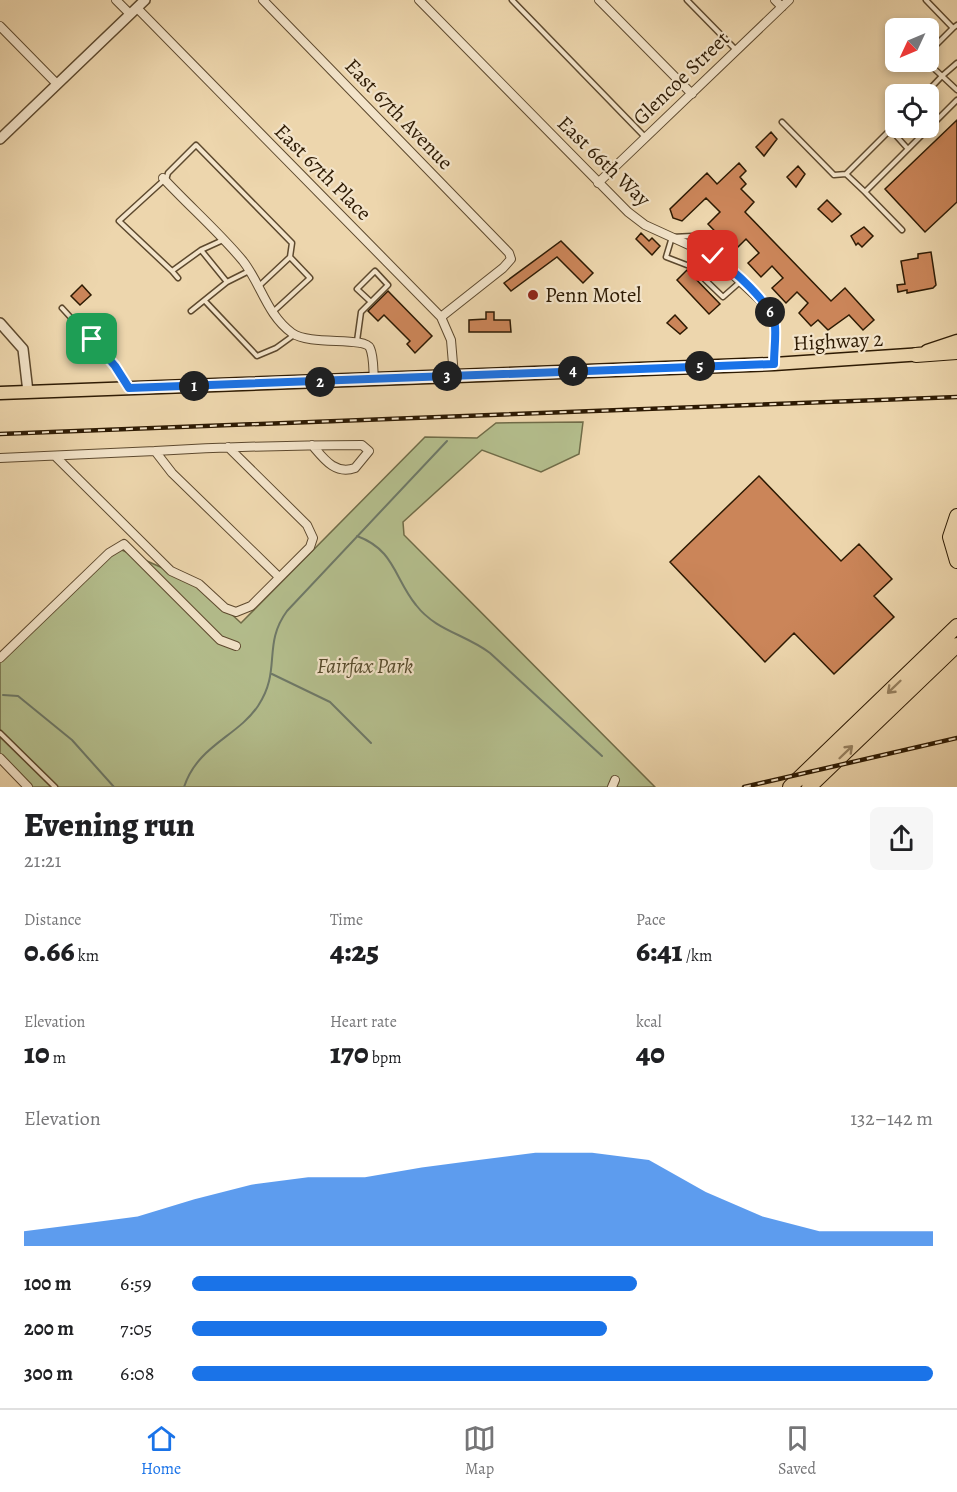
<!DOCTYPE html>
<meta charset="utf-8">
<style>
body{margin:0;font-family:Alegreya,serif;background:#f6f6f6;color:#202124;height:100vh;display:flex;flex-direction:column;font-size:22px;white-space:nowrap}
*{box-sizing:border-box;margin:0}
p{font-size:20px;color:#757577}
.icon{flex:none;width:33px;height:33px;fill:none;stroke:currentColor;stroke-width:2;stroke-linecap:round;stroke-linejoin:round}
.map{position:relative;height:787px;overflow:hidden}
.sheet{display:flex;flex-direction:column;background:#fff;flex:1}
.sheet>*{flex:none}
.needle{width:39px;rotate:226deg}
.tools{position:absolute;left:885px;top:18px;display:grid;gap:12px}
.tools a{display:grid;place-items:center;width:54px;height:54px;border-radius:9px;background:#fff;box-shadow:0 3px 9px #0003;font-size:30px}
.pin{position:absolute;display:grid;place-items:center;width:51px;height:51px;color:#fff;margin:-26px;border-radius:12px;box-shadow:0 3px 9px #0006}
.km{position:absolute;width:30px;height:30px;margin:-15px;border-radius:50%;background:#222;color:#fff;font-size:16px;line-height:30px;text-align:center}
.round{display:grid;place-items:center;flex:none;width:63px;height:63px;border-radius:9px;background:#f6f6f6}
.summary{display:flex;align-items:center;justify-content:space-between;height:102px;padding:0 24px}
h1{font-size:33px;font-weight:800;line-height:45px}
.figures{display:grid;grid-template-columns:repeat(3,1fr);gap:9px;height:102px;padding:6px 24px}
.figures div{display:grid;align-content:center}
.figures b{font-size:30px;font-weight:800}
.figures small{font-size:16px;font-weight:400}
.figures p{font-size:16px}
.chart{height:168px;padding:12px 24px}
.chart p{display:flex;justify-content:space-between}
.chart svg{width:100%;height:108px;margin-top:6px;fill:#1a73e8;opacity:.7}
ul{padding:0 24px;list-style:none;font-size:20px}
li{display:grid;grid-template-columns:96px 72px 1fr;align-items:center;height:45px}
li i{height:15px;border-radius:8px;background:#1a73e8}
.dock{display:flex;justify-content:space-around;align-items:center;height:84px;border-top:2px solid #e0e0e0;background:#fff;font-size:16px;color:#757577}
.dock a{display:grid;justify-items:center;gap:3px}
.dock .selected{color:#1a73e8}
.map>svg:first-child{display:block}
</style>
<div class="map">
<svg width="957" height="787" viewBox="0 0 957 787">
<rect width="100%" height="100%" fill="#edd6ad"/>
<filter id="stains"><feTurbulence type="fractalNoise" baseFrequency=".00333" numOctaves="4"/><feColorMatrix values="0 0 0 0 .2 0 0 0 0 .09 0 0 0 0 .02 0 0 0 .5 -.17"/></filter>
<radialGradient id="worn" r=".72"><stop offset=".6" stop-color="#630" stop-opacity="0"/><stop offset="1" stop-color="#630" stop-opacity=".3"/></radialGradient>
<path fill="#b4be8d" stroke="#706c48" stroke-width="1.5" d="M583,422L579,454L541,472L482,450L403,522L404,535L655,787H28L0,758V658L115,547L199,584L241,623L425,437L477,438L496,423Z"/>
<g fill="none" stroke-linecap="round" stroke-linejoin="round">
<path stroke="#6e7968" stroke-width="2" d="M357,536C395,550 394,578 416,605C436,631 465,634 490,653L602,756
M272,674L330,702L371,743
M3,695L18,696L72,740L114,787
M184,787C198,745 237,737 258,706C282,670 262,645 287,611L447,441"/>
</g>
<path fill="#cb8559" stroke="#2d1a03" stroke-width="1.5" d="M957,120V202L925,232L885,189Z
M771,132L777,139L764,156L756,147Z
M739,163L746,171L740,177L746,184L741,189L754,202L745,212L831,301L845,288L874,320L863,330L849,315L828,330L818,320L811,326L799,313L808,303L797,292L786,303L772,288L783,278L772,266L761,277L748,263L759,253L746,239L734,251L708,224L720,212L706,198L682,221L673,218L670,209L707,173L717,184Z
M798,166L805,174L796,187L787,177Z
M827,200L841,214L832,222L818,209Z
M864,227L873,236L862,247L858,243L856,245L851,236Z
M641,233L649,241L652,238L660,246L652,255L636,239Z
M561,241L593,273L583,283L557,257L511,291L504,283Z
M931,252L936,285L933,288L907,293V290L898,292L897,285L905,284L901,261L918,258V254Z
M687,270L720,304L709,314L677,280Z
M82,285L91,295L80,305L71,296Z
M388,291L432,336L415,353L407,344L410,341L384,315L378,321L368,311Z
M486,312H494V320H510L511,332H469V320L486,319Z
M675,315L687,328L680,334L667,323Z
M759,476L841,561L859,544L892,579L874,596L894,617L834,674L794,633L765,662L670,562Z"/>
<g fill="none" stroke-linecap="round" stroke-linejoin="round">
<defs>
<path id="service" d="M512,0L645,137
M687,0L736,50
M926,0L953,28L957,25
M928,53L953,28
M957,63L942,76L957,90
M925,94L942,76L927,62
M782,122L834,175L846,174L865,192
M890,129L908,149
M846,174L896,124
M164,180L119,221L172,271L201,250L223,240
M166,180L168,173L196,145L292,243L290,257
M902,230L865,192L957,100
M201,250L227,282
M726,265L734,257L713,235L672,237L666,257L692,267L723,297L741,281
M172,271L178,278
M258,287L290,257L310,278L274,311
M205,301L257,356L276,348L294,335
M62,308L115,366L127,385
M191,311L227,282L249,271
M357,341L361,312L388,285L375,271L357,289L371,302
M0,733L55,787"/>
<path id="minor" d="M116,0L130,14
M263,0L509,253L511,259L503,268L441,317
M419,0L628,212L645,225L713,256L757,297L768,308L775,325L774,364
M599,0L692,94
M775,0L782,7
M137,8L441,317L451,340L454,376
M0,26L57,84
M163,178C189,206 219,232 243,261C261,284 267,315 292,333C310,346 365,336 370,348C374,357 373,370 374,380
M598,183L789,0
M155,451C224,447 293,445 362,445L369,451L355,468C335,475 324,459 312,445
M55,456L171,571L199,584L225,608L236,612L251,606L310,547L313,538L307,525L228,447
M0,458L155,451L172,473L279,577
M0,658L109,553L124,544L220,640L236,646
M0,758L28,787
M612,787L615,780"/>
<path id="tertiary" d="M0,139L145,0
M0,323L23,349L28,392"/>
<path id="primary" d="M927,351L957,341
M0,393L774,364L923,354"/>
<path id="trunk" d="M916,355L957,352
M957,516L950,537L957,561
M790,787L957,626
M809,787L957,645"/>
</defs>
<use href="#service" stroke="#5d492e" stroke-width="7"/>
<use href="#minor" stroke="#5d492e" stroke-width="10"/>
<use href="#tertiary" stroke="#5d492e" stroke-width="12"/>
<use href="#primary" stroke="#2d1a03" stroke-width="15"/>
<use href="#trunk" stroke="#2d1a03" stroke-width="16"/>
<use href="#service" stroke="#f3e4ca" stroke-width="4"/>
<use href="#minor" stroke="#f3e4ca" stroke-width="8"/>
<use href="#tertiary" stroke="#f3e4ca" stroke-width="9"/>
<use href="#primary" stroke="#edd6ad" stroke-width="12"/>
<use href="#trunk" stroke="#edd6ad" stroke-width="14"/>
<defs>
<path id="rail" d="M0,434L957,397
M744,787L957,738"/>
</defs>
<use href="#rail" stroke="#2d1a03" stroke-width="4.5"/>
<use href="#rail" stroke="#f3e4ca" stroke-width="2" stroke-dasharray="7" stroke-linecap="butt"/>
</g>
<defs><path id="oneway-shaft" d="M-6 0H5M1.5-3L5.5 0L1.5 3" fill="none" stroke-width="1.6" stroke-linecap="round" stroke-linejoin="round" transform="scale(1.5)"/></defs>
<g stroke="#978160">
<use href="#oneway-shaft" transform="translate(894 687) rotate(136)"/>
<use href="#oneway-shaft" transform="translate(846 752) rotate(-44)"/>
</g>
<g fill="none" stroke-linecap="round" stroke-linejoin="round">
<defs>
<path id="route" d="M92,339L115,366L129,388L774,364C774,351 776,338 775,326C773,304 731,268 713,256"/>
</defs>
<use href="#route" stroke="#fff" stroke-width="12"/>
<use href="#route" stroke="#1a73e8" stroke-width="8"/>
</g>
<circle fill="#8f2418" stroke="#f3e4ca" stroke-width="2" cx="533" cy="295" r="6"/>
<g text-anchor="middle" stroke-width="4.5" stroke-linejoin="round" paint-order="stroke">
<g font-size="21" fill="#2d1a03" stroke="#f3e4ca">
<text transform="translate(681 78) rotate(-44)" y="7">Glencoe Street</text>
<text transform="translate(399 114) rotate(46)" y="7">East 67th Avenue</text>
<text transform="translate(604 161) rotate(44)" y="7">East 66th Way</text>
<text transform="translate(323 172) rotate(45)" y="7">East 67th Place</text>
<text transform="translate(838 341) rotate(-3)" y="7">Highway 2</text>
</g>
<g font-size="21" fill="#2d1a03" stroke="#f3e4ca" text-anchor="start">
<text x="545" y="302">Penn Motel</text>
</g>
<g font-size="21" font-style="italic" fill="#564b2c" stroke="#f3e4ca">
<text x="365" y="673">Fairfax Park</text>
</g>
</g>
<rect width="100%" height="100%" filter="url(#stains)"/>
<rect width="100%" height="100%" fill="url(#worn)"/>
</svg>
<div class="tools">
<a><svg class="needle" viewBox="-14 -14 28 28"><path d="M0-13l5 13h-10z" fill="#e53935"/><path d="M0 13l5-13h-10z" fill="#757577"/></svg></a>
<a><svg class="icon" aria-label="locate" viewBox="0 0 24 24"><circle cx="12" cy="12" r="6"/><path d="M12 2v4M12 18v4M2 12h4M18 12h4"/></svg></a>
</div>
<div class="pin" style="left:92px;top:339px;background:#1e9e55"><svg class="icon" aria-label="arrive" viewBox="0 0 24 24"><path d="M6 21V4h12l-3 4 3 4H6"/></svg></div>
<div class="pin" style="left:713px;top:256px;background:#d93025"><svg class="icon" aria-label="check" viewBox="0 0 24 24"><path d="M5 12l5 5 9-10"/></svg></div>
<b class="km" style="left:194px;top:386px">1</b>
<b class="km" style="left:320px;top:382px">2</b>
<b class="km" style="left:447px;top:376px">3</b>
<b class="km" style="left:573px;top:371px">4</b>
<b class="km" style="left:700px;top:366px">5</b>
<b class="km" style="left:770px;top:312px">6</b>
</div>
<section class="sheet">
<div class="summary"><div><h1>Evening run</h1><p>21:21</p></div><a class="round"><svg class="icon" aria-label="share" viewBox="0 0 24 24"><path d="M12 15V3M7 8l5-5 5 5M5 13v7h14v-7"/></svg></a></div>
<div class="figures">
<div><p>Distance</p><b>0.66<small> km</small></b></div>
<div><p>Time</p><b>4:25</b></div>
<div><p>Pace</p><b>6:41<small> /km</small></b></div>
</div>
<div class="figures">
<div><p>Elevation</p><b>10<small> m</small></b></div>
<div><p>Heart rate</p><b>170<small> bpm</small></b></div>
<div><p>kcal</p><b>40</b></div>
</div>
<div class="chart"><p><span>Elevation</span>132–142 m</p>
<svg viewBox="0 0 160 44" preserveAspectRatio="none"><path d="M0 44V38L10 35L20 32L30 25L40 19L50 16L60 16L70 12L80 9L90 6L100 6L110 9L120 22L130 32L140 38L150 38L160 38V44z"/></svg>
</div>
<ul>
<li><b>100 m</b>6:59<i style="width:60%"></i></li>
<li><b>200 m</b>7:05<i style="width:56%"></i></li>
<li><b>300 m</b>6:08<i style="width:100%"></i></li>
</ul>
</section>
<nav class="dock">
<a class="selected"><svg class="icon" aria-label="home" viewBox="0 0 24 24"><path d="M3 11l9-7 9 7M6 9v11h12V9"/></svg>Home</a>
<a><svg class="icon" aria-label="map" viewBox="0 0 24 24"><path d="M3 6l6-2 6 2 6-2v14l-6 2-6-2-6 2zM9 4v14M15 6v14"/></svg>Map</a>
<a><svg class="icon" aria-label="saved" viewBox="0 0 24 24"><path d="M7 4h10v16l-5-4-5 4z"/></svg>Saved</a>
</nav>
